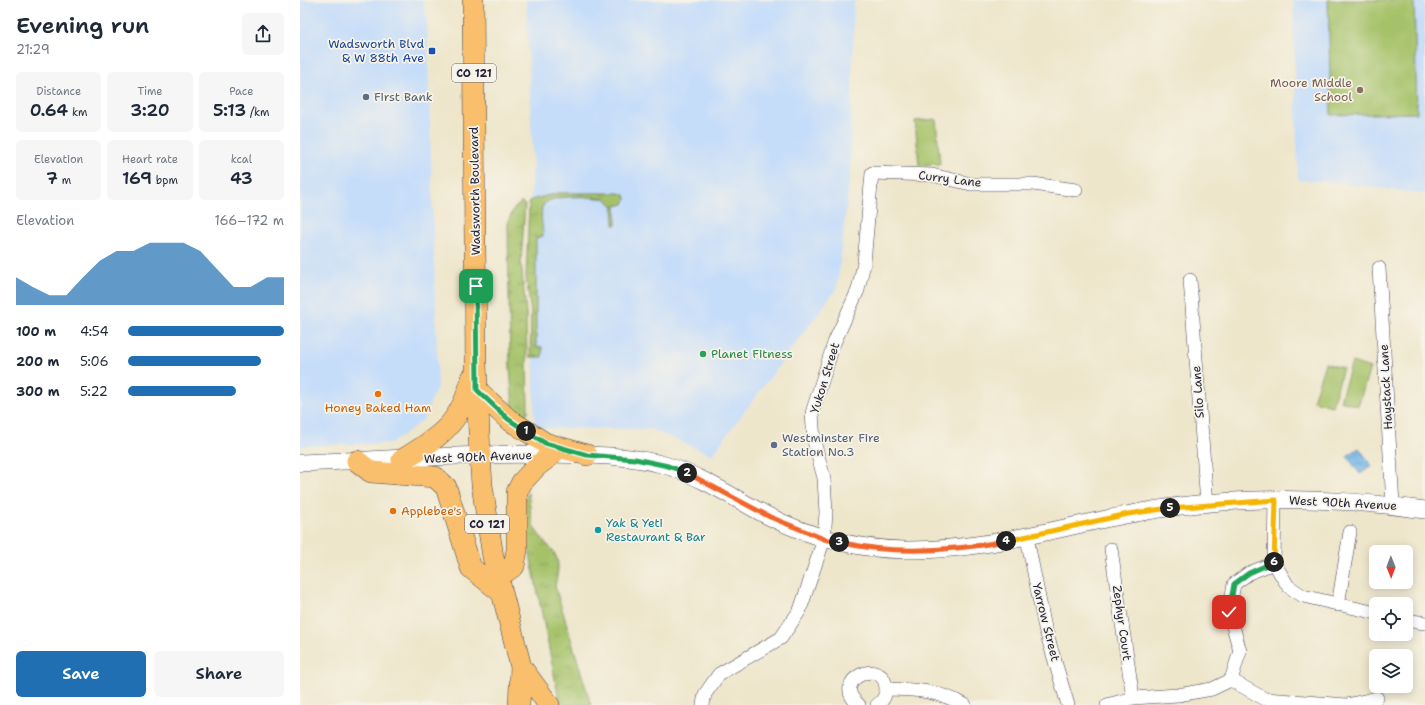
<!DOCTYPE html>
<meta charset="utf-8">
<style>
body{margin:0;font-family:"Shantell Sans",sans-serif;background:#f6f6f7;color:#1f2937;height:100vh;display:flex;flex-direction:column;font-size:15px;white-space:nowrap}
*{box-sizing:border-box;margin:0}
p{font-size:13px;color:#747a83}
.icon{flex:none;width:22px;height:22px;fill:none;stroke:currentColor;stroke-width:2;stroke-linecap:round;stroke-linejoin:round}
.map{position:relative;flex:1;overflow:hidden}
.drawer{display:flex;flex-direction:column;background:#fff;width:300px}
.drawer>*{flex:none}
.needle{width:26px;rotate:179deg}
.fabs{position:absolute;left:1069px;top:545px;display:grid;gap:8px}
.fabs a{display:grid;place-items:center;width:44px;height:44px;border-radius:6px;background:#fff;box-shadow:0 2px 10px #0003;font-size:20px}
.pin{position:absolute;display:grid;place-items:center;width:34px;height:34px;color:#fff;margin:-17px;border-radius:8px;box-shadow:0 2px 6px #0006}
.km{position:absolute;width:20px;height:20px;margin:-10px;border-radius:50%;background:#222;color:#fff;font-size:11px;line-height:20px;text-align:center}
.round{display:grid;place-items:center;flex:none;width:42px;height:42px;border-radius:6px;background:#f6f6f7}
.overview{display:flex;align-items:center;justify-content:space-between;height:68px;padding:0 16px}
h1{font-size:22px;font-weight:600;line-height:30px}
.metrics{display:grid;grid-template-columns:repeat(3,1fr);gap:6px;height:68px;padding:4px 16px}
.metrics div{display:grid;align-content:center;border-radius:6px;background:#f6f6f7;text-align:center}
.metrics b{font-size:17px;font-weight:600}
.metrics small{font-size:11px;font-weight:400}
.metrics p{font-size:11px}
.chart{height:112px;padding:8px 16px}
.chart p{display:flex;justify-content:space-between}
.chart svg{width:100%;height:72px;margin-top:4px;fill:#1f6fb2;opacity:.7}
.button{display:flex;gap:8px;margin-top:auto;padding:8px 16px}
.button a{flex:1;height:46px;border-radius:6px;background:#1f6fb2;color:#fff;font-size:16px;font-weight:600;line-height:46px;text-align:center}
.button a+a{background:#f6f6f7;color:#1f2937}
ul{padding:0 16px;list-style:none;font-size:13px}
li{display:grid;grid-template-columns:64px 48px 1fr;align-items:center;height:30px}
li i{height:10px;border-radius:5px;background:#1f6fb2}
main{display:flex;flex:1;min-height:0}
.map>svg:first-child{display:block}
</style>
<main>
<section class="drawer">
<div class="overview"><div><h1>Evening run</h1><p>21:29</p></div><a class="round"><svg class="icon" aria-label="share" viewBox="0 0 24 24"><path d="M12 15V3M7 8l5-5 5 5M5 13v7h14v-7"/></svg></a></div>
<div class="metrics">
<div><p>Distance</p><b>0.64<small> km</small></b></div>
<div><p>Time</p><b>3:20</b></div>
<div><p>Pace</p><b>5:13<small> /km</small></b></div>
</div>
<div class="metrics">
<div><p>Elevation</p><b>7<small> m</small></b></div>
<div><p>Heart rate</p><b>169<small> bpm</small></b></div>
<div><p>kcal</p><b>43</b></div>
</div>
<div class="chart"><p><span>Elevation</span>166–172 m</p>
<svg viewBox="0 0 160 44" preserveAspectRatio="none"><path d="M0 44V27L10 33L20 38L30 38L40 27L50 17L60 11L70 11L80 6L90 6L100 6L110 11L120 22L130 33L140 33L150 27L160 27V44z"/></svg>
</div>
<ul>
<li><b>100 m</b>4:54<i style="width:100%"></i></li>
<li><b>200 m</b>5:06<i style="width:85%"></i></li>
<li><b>300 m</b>5:22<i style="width:69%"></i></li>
</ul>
<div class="button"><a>Save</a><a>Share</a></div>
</section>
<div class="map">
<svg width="1125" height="705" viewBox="0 0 1125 705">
<defs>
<pattern id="grass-tufts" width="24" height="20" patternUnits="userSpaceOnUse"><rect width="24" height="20" fill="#a6c269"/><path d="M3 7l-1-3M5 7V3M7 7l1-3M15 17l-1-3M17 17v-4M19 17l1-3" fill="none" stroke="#8fa65c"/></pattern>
<pattern id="water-waves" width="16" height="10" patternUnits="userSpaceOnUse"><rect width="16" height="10" fill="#72b5e8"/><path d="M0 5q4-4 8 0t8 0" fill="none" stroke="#5d93bd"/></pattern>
</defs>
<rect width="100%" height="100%" fill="#f7f3e8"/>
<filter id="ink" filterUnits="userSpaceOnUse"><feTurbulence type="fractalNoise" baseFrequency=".025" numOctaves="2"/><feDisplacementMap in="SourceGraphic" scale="8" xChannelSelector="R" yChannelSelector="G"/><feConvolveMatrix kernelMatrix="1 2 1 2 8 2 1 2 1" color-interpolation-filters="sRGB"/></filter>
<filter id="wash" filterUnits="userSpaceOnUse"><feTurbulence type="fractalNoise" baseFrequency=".012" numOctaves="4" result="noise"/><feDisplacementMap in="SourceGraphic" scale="16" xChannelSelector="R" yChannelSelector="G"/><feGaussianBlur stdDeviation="0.9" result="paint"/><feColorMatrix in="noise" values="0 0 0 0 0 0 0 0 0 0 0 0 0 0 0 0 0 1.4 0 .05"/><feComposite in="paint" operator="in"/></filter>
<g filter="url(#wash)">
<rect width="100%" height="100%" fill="#eee6cb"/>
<path fill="#c6ddf9" d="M0,0H123L127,20L138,385L123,420L92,443L0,446Z
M226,0H554L550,175L537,288L412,455L351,429L235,428L230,204L233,165Z
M993,0H1125V194L1032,182L998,180Z"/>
<path fill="url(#grass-tufts)" stroke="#647252" d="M258,193H318L325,195L326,199L324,204L316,206V225H314L313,205L306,199C293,197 246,192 242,208C240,217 243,228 243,236L236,238V347H242V357H230L231,312L226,277L229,205L231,200Z
M221,202L225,205L221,262L226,313L228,413L221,417H216L213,408L210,367L208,222L213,210Z
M228,492C230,502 230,520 235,529C251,554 264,550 255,586L291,705H262L258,694L221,509Z"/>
<path fill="#a6c269" stroke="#647252" d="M1028,0H1114L1117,113L1031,115Z
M636,119L640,164L619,165L615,121Z
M1052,362L1070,368L1058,406L1040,401Z
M1025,363L1043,368L1032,406L1013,401Z"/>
<path fill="url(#water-waves)" stroke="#4a6c92" d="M1059,448L1072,466L1060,474L1047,456Z"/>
</g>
<g filter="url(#ink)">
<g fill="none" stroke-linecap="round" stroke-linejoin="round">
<defs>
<path id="minor" d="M1079,268L1093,505
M890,280L907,504
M727,538L745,628L768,705
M811,549L833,698
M974,563L988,586L1003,596L1076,613
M974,563L975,500
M1038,605L1050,532
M1106,620L1125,623
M931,680L940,651L929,612L934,584L949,573L974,563
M586,689C615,689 639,691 665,705
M403,705L405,694L419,674L481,638L500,610L524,539L526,513L524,478L514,441L512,413L534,343L558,290L564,263L572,173L632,175L671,184H733L776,190
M559,705C528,680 585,655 586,689C586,696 583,701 577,705
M807,705L833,698L878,695L912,689L931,680L965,699L1047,705L1077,698"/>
<path id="tertiary" d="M0,463C81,460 161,454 242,454C284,455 328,454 368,466C403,477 434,498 466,515C509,537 556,549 605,550C683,551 751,529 826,515C924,495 1027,496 1125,510"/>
<path id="primary" d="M173,0L176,364L180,455L182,485L193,557L221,667L219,705
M177,390L208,419L245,443L287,455
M102,460C140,437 161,423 172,378
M57,461L71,472L135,477L146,487L171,568L201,592
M198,577L214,566L217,550V492L222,482L237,466L253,454
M221,667L249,705"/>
</defs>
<use href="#minor" stroke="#413f51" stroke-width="14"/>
<use href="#tertiary" stroke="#413f51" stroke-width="18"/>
<use href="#primary" stroke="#413f51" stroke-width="22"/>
<use href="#minor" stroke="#fff" stroke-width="13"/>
<use href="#tertiary" stroke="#fff" stroke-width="17"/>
<use href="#primary" stroke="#f9bf6c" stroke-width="21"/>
</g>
</g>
<g fill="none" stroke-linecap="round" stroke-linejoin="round" filter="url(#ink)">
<defs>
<path id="split-1" d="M176,286L177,390L208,419L226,431"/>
<path id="split-2" d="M226,431L245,443L287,455L335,459L368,466L387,473"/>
<path id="split-3" d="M387,473L470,517L524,539L539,542"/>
<path id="split-4" d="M539,542C593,555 652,551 706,541"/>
<path id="split-5" d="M706,541L828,514L870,508"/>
<path id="split-6" d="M870,508L976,500L974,562"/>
<path id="split-7" d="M929,612L934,584L949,573L974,562"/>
</defs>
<use href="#split-1" stroke="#fff" stroke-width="8"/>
<use href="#split-2" stroke="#fff" stroke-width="8"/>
<use href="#split-3" stroke="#fff" stroke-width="8"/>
<use href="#split-4" stroke="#fff" stroke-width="8"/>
<use href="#split-5" stroke="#fff" stroke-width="8"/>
<use href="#split-6" stroke="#fff" stroke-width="8"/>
<use href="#split-7" stroke="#fff" stroke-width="8"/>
<use href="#split-1" stroke="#22a559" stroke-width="5"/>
<use href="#split-2" stroke="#22a559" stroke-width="5"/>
<use href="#split-3" stroke="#f0652b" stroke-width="5"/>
<use href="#split-4" stroke="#f0652b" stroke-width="5"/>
<use href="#split-5" stroke="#f5b400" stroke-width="5"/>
<use href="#split-6" stroke="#f5b400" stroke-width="5"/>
<use href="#split-7" stroke="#22a559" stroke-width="5"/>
</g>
<rect fill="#1a4fb4" stroke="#f7f3e8" stroke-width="1.5" x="128" y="47" width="8" height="8" rx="2"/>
<circle fill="#8d6e63" stroke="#f7f3e8" stroke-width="1.5" cx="1060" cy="90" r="4"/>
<g fill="#5c6f8a" stroke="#f7f3e8" stroke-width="1.5">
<circle cx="66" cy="97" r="4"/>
<circle cx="474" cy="445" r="4"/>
</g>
<circle fill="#2e9e5b" stroke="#f7f3e8" stroke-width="1.5" cx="403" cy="354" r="4"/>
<g fill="#e8710a" stroke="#f7f3e8" stroke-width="1.5">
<circle cx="78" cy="394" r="4"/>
<circle cx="93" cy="511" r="4"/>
</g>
<circle fill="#0f9aa8" stroke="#f7f3e8" stroke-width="1.5" cx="298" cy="530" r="4"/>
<g text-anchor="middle" stroke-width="3.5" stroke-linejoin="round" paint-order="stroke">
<g fill="#f7f3e8" stroke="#62616f" stroke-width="1">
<rect x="152" y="64" width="44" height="18" rx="3"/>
<rect x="165" y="515" width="44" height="18" rx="3"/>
</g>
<g font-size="11" font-weight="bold" fill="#22223b">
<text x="174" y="77">CO 121</text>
<text x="187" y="528">CO 121</text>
</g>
<g font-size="12" fill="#164399" stroke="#f7f3e8" text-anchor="end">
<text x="124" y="48">Wadsworth Blvd<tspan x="124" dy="14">&amp; W 88th Ave</tspan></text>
</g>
<g font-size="12" fill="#785e54" stroke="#f7f3e8" text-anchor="end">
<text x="1052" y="87">Moore Middle<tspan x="1052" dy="14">School</tspan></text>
</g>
<g font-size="12" fill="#4e5e75" stroke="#f7f3e8" text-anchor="start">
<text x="74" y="101">First Bank</text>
<text x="482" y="442">Westminster Fire<tspan x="482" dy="14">Station No.3</tspan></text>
</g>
<g font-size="12" fill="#22223b" stroke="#f7f3e8">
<text transform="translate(650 179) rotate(7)" y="4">Curry Lane</text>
<text transform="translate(175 191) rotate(-91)" y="4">Wadsworth Boulevard</text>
<text transform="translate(525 378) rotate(-73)" y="4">Yukon Street</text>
<text transform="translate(1086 387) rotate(-93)" y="4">Haystack Lane</text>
<text transform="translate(898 392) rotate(-94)" y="4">Silo Lane</text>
<text transform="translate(178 457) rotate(-2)" y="4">West 90th Avenue</text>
<text transform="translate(1043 503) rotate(3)" y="4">West 90th Avenue</text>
<text transform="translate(746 622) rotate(76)" y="4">Yarrow Street</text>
<text transform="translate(822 623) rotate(82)" y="4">Zephyr Court</text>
</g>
<g font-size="12" fill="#27864d" stroke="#f7f3e8" text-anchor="start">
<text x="411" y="358">Planet Fitness</text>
</g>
<g font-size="12" fill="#c56008" stroke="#f7f3e8">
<text x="78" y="412">Honey Baked Ham</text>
<text x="101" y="515" text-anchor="start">Applebee's</text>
</g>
<g font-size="12" fill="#0d838f" stroke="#f7f3e8" text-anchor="start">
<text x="306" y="527">Yak &amp; Yeti<tspan x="306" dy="14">Restaurant &amp; Bar</tspan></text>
</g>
</g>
</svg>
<div class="fabs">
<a><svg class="needle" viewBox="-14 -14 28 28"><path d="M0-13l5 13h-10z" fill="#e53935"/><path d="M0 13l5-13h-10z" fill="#747a83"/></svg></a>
<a><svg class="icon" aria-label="locate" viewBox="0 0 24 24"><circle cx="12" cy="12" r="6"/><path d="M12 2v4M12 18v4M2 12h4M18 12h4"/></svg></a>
<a><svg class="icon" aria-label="layers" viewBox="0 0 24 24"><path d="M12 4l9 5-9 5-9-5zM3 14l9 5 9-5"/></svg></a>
</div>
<div class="pin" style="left:176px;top:286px;background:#1e9e55"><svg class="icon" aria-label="arrive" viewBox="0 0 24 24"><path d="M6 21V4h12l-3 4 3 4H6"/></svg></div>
<div class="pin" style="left:929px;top:612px;background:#d93025"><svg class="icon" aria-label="check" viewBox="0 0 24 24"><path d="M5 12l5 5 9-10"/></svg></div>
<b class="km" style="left:226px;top:431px">1</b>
<b class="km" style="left:387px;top:473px">2</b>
<b class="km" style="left:539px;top:542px">3</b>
<b class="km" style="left:706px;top:541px">4</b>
<b class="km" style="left:870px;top:508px">5</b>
<b class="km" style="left:974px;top:562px">6</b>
</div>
</main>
